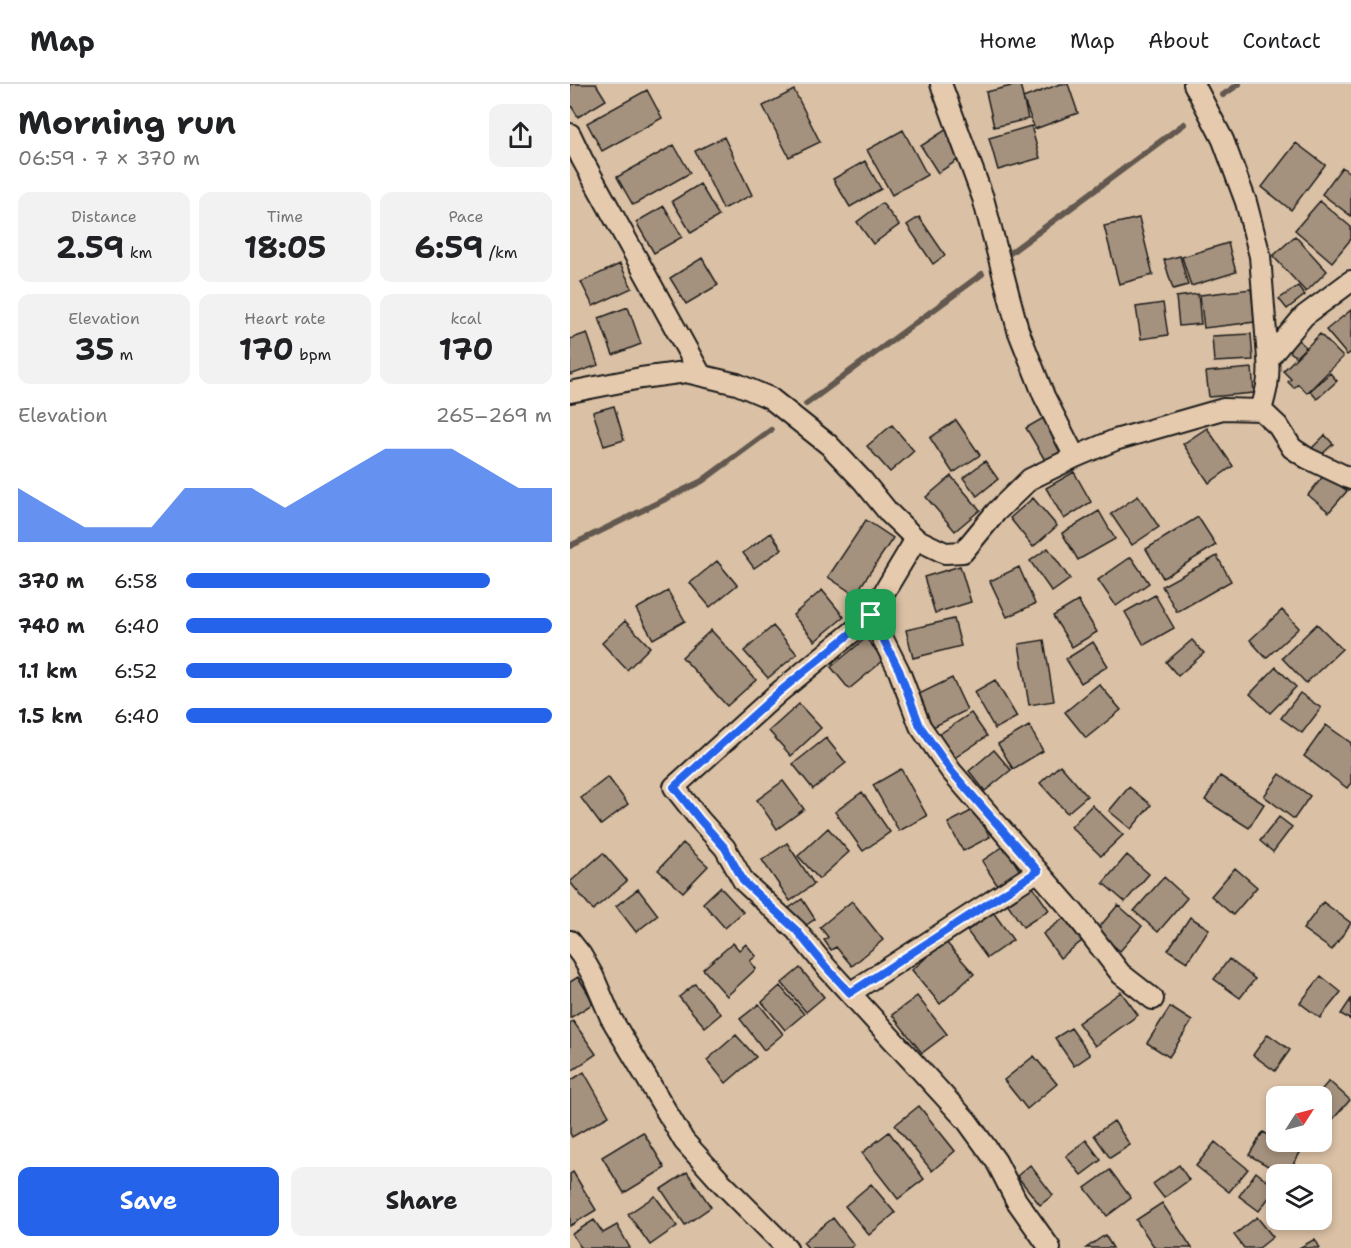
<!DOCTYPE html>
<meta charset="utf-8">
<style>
body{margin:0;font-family:"Shantell Sans",sans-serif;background:#f2f2f2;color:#202124;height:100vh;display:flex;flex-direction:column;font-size:22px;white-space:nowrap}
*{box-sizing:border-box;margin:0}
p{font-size:20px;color:#757577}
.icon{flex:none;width:33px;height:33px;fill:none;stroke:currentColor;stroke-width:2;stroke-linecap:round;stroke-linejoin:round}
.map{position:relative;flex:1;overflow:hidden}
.details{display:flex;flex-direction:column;background:#fff;width:570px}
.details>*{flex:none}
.needle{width:39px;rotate:54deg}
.controls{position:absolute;left:696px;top:1002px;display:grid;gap:12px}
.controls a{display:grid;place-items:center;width:66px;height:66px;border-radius:12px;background:#fff;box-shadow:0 3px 9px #0003;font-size:30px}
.pin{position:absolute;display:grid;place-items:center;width:51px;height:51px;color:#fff;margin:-26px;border-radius:12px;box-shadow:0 3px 9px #0006}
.round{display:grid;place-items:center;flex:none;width:63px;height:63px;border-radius:12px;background:#f2f2f2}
.head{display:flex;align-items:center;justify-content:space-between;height:102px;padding:0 18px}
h1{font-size:33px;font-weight:700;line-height:45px}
.figures{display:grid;grid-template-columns:repeat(3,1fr);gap:9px;height:102px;padding:6px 18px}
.figures div{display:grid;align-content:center;border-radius:12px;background:#f2f2f2;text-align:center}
.figures b{font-size:30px;font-weight:700}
.figures small{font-size:16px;font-weight:400}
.figures p{font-size:16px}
.chart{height:168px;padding:12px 18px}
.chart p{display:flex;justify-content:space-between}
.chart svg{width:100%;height:108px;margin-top:6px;fill:#2563eb;opacity:.7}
.button{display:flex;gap:12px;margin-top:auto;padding:12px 18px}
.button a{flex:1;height:69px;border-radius:12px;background:#2563eb;color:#fff;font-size:24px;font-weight:700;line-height:69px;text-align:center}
.button a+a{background:#f2f2f2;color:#202124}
ul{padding:0 18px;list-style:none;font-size:20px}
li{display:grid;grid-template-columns:96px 72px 1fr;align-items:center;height:45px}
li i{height:15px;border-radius:8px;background:#2563eb}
header{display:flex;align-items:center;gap:36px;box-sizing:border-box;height:84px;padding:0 30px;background:#fff;border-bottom:2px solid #e0e0e0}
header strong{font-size:28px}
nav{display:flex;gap:33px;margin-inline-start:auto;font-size:21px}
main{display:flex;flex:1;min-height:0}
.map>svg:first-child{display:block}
</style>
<header>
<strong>Map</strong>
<nav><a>Home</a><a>Map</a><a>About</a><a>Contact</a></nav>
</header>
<main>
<section class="details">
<div class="head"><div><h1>Morning run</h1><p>06:59 · 7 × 370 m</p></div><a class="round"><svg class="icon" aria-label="share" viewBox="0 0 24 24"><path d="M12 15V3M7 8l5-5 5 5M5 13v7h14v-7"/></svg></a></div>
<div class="figures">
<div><p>Distance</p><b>2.59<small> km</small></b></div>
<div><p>Time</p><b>18:05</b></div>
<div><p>Pace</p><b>6:59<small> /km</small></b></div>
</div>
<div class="figures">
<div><p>Elevation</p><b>35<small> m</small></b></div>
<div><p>Heart rate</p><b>170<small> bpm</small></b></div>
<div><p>kcal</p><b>170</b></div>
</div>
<div class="chart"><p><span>Elevation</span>265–269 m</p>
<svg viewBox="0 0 160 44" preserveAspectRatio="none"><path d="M0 44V22L10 30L20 38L30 38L40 38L50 22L60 22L70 22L80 30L90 22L100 14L110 6L120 6L130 6L140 14L150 22L160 22V44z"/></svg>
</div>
<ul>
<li><b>370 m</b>6:58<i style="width:83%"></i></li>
<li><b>740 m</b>6:40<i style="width:100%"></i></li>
<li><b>1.1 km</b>6:52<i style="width:89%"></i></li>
<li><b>1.5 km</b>6:40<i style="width:100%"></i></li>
</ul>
<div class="button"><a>Save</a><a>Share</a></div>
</section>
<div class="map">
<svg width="781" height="1164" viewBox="0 0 781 1164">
<rect width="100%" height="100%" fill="#dac0a4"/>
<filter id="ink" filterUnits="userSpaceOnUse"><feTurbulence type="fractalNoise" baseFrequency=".0167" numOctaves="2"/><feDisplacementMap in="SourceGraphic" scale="12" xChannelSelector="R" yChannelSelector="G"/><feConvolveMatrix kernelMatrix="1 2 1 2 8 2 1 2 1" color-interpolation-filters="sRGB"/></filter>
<g filter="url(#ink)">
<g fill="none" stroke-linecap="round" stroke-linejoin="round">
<path stroke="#62594f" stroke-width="6" d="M653,11L669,0
M440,169L614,40
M236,320L412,190
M0,462L132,397L201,346"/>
</g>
<path fill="#a5927e" stroke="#1c1c1c" stroke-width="1.5" d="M0,0H26L36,16L8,33L0,20Z
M450,0L458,35L424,43L416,8Z
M490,0H498L508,29L465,45L453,14Z
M77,6L92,34L32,67L17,39Z
M224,6L250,58L219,73L193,22Z
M461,42L470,74L428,86L419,54Z
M380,43L397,70L368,89L351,62Z
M333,46L357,91L322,111L297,66Z
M154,53L182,111L153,125L125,67Z
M726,59L755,81L721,126L692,103Z
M104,61L120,89L63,121L47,93Z
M295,77L311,105L280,123L263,95Z
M772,83L781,90V132L752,110Z
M130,100L149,132L121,149L102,117Z
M750,117L781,143V155L762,178L725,146Z
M312,119L329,141L303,160L287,138Z
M94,122L112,153L84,169L66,138Z
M349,133L375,171L363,180L337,141Z
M569,134L583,191L549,200L534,142Z
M725,152L757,187L736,208L703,172Z
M658,159L666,188L621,202L612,173Z
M610,172L618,201L603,205L594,176Z
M132,174L148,201L116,220L100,194Z
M50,180L62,204L23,222L11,198Z
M728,202L735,211L717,225L709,215Z
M681,205L685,238L634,244L630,211Z
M628,210L631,240L609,242L606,213Z
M593,219L598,251L571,255L566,223Z
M58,223L71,260L43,271L29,234Z
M781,226V268L777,271L756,246Z
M17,249L28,281L0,291V255Z
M681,250L683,276L644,278L642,252Z
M750,250L773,273L737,309L728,300L724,304L718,298L721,295L713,287Z
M726,254L736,263L726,273L716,264Z
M682,284L684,309L639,313L636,288Z
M760,289L767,297L747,315L740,307Z
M44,322L54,356L34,362L23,328Z
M482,329L501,364L476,378L456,344Z
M386,336L410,371L383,389L360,354Z
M322,341L344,367L320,388L297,362Z
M637,344L663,382L639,399L613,360Z
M755,351L763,360L750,372L742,364Z
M415,377L428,395L407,412L393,394Z
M504,388L521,418L494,435L476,404Z
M755,390L777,407L759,428L738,411Z
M381,392L410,426L385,447L356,413Z
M568,412L589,443L562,461L541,430Z
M463,414L487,442L463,463L440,434Z
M529,427L545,455L508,476L492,449Z
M628,433L646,461L593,494L576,465Z
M296,436L323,454L285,511L258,493Z
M201,449L212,465L184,484L173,469Z
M478,464L500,495L482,508L460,477Z
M647,472L661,497L607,528L592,502Z
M561,473L579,499L546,522L528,496Z
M147,477L167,501L140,523L120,499Z
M390,482L401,518L365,529L354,493Z
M449,483L465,520L437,533L420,497Z
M252,506L274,533L245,557L223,531Z
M98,507L115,537L83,555L66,525Z
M585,511L604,544L574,561L555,528Z
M508,517L527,548L502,563L483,532Z
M712,526L729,544L696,574L680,556Z
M384,535L391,562L343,574L336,546Z
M55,537L80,563L57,586L32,559Z
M747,540L772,565L736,599L712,574Z
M203,542L227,570L198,594L174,567Z
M141,546L186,596L157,622L112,573Z
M296,554L314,576L279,605L261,583Z
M474,556L484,617L459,621L449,560Z
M622,556L634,569L608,592L596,578Z
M523,558L538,582L511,599L496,575Z
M706,583L726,603L700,629L680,610Z
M382,594L397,626L363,643L347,611Z
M425,596L447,633L425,645L404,608Z
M529,600L551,626L516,654L495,628Z
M730,609L751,624L732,649L711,634Z
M229,620L251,644L221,672L199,647Z
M401,629L417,652L383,675L367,652Z
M756,641L781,659V699L777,704L734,672Z
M459,642L473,667L443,685L428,660Z
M256,654L276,679L243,705L223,680Z
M424,666L441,686L415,707L399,687Z
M490,681L517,712L497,729L470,699Z
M331,685L357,732L329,747L303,701Z
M710,690L740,712L724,735L694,712Z
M650,692L694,720L679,744L635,716Z
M38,693L58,720L31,741L11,714Z
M213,697L234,725L207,745L187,716Z
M559,703L581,721L561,745L539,727Z
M292,708L320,748L293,767L265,728Z
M522,721L553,751L531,772L501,743Z
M405,725L420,753L393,767L378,739Z
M709,733L722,743L703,768L690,757Z
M258,744L279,768L249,795L228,772Z
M113,759L138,782L113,808L88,786Z
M217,759L244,800L220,817L192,776Z
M434,762L452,790L429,804L412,777Z
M33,769L57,797L23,826L0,798Z
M557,771L579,790L555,818L533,799Z
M665,784L687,803L663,831L641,812Z
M594,793L617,814L588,848L564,827Z
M462,802L479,826L453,843L437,819Z
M150,803L173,828L155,844L133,819Z
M68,805L88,831L66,848L46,822Z
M232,815L245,835L232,844L219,824Z
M282,817L313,856L282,882L266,863L261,866L254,856L258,853L250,843Z
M753,818L781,839L762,866L733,845Z
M548,821L572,842L550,867L526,847Z
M423,828L443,856L417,874L397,847Z
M620,833L639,845L617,878L598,866Z
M494,834L512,857L490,874L473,850Z
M375,857L404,890L370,920L342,886Z
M163,859L169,866L176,860L186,872L180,877L186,885L157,912L133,885Z
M659,875L685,895L670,914L644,895Z
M230,884L254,913L236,928L212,899Z
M751,892L771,908L750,934L730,919Z
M8,893L24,919L0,934V898Z
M125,900L151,930L135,943L109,913Z
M210,902L234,930L215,946L192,918Z
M551,908L568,931L525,962L508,939Z
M347,912L377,950L352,969L322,931Z
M781,915V936L771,930Z
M189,920L213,950L194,966L170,935Z
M600,923L622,937L599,973L577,959Z
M3,937L26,970L0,988V939Z
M501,944L520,971L504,982L485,954Z
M698,950L720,966L705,987L683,971Z
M166,951L186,973L156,999L137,976Z
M464,972L487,1000L457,1025L434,996Z
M14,988L39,1032L2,1053L0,1049V997Z
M759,997L780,1016L756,1043L752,1039V1012H746Z
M349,1022L385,1067L362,1087L325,1041Z
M544,1037L560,1061L540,1074L524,1051Z
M73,1048L95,1084L54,1109L32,1073Z
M319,1048L354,1095L328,1115L292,1069Z
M693,1048L706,1055V1058H710L730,1069L717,1090H712L679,1071Z
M516,1056L531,1076L511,1091L496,1072Z
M645,1058L678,1085L659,1108L626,1082Z
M460,1081L483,1111L470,1121L447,1092Z
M609,1081L619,1096L594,1114L583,1100Z
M540,1086L561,1114L537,1132L515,1104Z
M3,1088L26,1126L0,1142V1090Z
M117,1088L141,1123L115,1141L91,1105Z
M686,1088L706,1104L689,1127L669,1112Z
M301,1100L325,1129L299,1151L275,1122Z
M85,1112L107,1142L80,1161L58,1130Z
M592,1119L622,1164H585L566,1136Z
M687,1133L703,1153L689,1164H674L664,1151Z
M263,1134L284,1161L280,1164H238L233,1158Z
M24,1136L33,1149L47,1141L60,1164H11L2,1150Z
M535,1151L543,1164H516Z
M745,1155L750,1164H729Z"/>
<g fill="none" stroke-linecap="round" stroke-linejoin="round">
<defs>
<path id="minor" d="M371,0L413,114L448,246L474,312L505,373
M624,0L653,56L676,118L690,172L698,275
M0,50L12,75L131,291
M781,197L734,232L698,275C700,293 696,309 691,326L708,342L722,364L737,374L781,395
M0,308L71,294L116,288L167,300L200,314L259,361L293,397L319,429L346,455L375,469L393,468L426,428L460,395L505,373L545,356L653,325L691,326
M346,455L298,535L208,609L104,703L130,736L155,764L174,798L226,846L256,883L397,1037L426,1077L446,1116L480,1164
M301,531L329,587L350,642L381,687L505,830L551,890L583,915
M0,857L11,871L23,892L41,934L114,1057L150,1097L217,1164
M280,909L468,787"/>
</defs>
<use href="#minor" stroke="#1c1c1c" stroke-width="24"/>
<use href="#minor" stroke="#e6caad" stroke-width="20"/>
</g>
</g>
<g fill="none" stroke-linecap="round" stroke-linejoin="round" filter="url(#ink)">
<defs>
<path id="route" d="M301,531L329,586L350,642L381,687L468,787L280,909L256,883L226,846L174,798L155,764L130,736L104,703L208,609L298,535Z"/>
</defs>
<use href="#route" stroke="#fff" stroke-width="12"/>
<use href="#route" stroke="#2563eb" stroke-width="8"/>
</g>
</svg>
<div class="controls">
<a><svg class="needle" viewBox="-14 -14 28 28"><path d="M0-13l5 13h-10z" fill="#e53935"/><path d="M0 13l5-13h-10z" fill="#757577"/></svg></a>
<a><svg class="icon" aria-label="layers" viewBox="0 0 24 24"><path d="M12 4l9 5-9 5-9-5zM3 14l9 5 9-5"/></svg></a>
</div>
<div class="pin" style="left:301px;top:531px;background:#1e9e55"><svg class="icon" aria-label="arrive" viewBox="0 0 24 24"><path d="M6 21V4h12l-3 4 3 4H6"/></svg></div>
</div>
</main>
